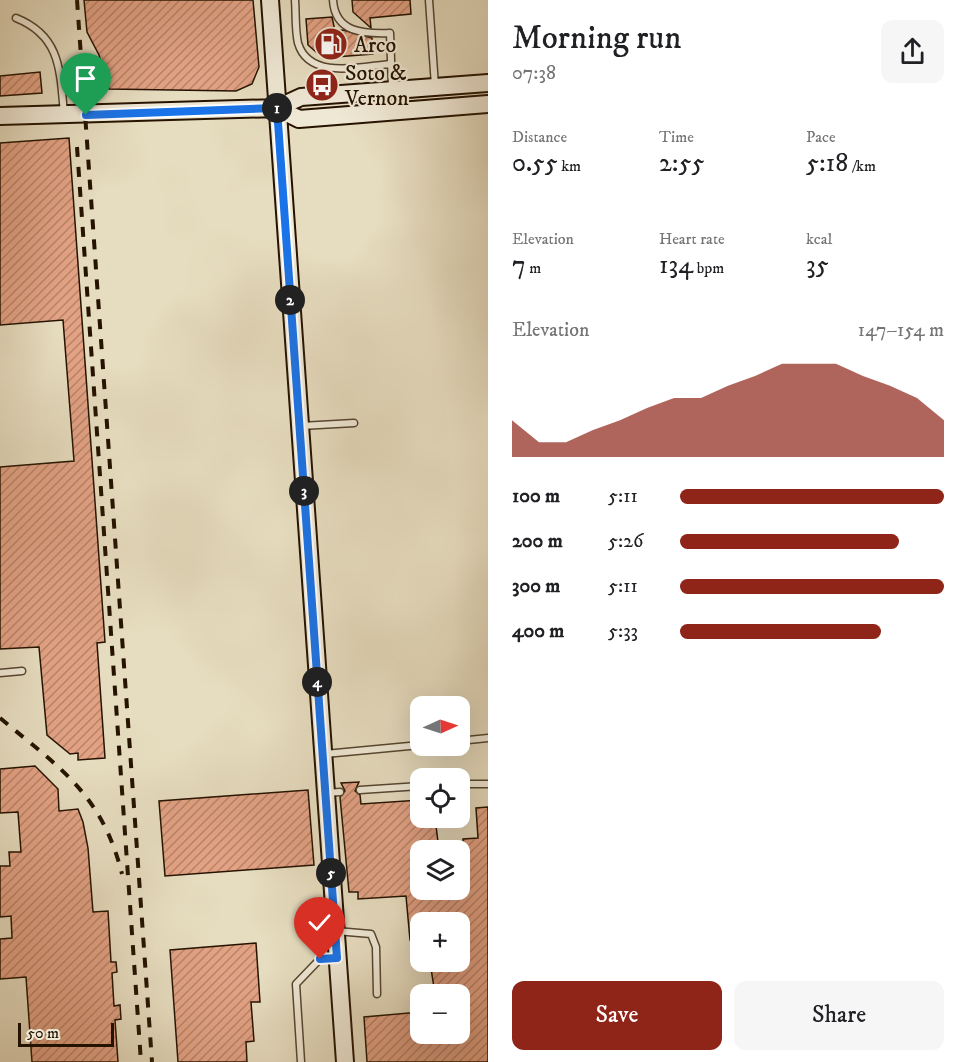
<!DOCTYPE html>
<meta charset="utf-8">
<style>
body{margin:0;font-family:"IM FELL DW Pica",serif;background:#f6f6f6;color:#202124;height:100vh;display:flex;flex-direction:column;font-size:22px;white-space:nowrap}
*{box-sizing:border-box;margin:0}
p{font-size:20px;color:#757577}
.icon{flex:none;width:33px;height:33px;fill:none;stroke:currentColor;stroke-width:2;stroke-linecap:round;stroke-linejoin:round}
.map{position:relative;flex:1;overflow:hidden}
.side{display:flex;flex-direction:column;background:#fff;width:480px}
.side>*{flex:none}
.needle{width:39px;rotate:87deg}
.tools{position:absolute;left:410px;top:696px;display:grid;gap:12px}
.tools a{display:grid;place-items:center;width:60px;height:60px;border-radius:12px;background:#fff;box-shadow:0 6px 24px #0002;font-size:30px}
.scale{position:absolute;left:18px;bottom:15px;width:96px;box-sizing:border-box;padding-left:6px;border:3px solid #251300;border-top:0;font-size:16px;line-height:21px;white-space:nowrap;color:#251300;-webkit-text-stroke:4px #efe8d5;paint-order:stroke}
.pin{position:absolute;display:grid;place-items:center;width:51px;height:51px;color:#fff;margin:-62px -26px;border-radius:50% 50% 50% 0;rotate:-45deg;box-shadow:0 0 6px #0007}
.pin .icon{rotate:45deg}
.km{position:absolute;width:30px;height:30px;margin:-15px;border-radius:50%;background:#222;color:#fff;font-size:16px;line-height:30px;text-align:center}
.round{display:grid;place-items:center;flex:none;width:63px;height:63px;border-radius:12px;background:#f6f6f6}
.head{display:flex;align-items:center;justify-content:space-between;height:102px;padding:0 24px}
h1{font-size:33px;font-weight:600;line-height:45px}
.metrics{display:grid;grid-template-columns:repeat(3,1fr);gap:9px;height:102px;padding:6px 24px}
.metrics div{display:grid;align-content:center}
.metrics b{font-size:26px;font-weight:600}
.metrics small{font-size:16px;font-weight:400}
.metrics p{font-size:16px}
.chart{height:168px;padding:12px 24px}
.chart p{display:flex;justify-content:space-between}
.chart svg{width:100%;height:108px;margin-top:6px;fill:#8f2418;opacity:.7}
.cta{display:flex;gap:12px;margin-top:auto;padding:12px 24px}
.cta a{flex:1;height:69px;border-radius:12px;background:#8f2418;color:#fff;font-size:24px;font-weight:600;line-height:69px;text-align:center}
.cta a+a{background:#f6f6f6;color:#202124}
ul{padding:0 24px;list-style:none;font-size:20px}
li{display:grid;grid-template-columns:96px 72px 1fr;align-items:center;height:45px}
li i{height:15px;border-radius:8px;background:#8f2418}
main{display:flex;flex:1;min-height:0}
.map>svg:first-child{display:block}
</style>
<main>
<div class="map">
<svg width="488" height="1062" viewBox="0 0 488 1062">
<defs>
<pattern id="building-hatch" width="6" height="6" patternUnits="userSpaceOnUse" patternTransform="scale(1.5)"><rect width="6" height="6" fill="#e3a284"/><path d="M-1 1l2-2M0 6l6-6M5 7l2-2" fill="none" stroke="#b8836a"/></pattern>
</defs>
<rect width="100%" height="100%" fill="#e6dcbf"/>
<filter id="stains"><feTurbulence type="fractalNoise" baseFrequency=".00333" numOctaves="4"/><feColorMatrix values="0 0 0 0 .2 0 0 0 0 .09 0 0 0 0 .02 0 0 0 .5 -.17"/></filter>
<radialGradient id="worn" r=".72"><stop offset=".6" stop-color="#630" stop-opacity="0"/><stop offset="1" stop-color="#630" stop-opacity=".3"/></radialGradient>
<path fill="url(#building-hatch)" stroke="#251300" stroke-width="1.5" d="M84,0H253L259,67L252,84L236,91L109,89L99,55L87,32Z
M352,0H410L411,14L370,18L371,28L353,12Z
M332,17L335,31L343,30L372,38L373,54L323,58L308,45L306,19Z
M40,72L42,93L0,96V76Z
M69,138L105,642L97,643L105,758L78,760V753L70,754L47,735L39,647L0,649V467L74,461L63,320L0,325V143Z
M35,766L58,789L59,811L78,809L83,822L88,848L93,912L108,911L111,962H116L117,972L112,973L114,1006L120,1005L121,1019L115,1020L118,1062H32L26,977L0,979V939L12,938L11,916L0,917V866H10L9,852H21L18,812L0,813V769Z
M359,782L355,791L360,795L361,804L420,800V818H435L439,850H420V890H459V850H463V839L478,838L476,808L488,807V1062H367L364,1017L420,1012V1034H459V992L435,994L430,962H459V922H420V939L410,940L406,896L358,899V892H349L340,797L345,791L341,783Z
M308,790L314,865L165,876L159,801Z
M256,943L260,1002H251L254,1041L246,1042L247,1062H178L170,950Z"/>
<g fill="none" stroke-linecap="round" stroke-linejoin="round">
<defs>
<path id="lane" d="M295,0C296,13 295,30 298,43C309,81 363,66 391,64
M333,0C335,33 364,34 390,33L392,87
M429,0L435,86
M16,18C61,36 60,71 64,114
M301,426L354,423
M0,673L22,671
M459,741L488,738
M325,754L420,745
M459,784H488
M360,790L420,786
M326,793L340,792
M336,931L371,934L376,947L377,994
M301,1062L296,984L320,959L337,958"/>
<path id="secondary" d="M270,0L345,1062
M277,108L299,119L488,104
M0,116L277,108L301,97L488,83"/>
</defs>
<use href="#lane" stroke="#554530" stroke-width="9"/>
<use href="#secondary" stroke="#251300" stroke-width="20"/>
<use href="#lane" stroke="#efe8d5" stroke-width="6"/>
<use href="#secondary" stroke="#efe8d5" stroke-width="16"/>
<path stroke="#251300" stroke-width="4" stroke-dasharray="10 10" stroke-linecap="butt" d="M77,0L152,1062
M77,147L141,1062
M0,718C60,768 102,794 122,874"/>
</g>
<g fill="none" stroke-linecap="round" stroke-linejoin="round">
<defs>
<path id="route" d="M86,115L277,108L337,958L320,959"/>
</defs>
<use href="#route" stroke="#fff" stroke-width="12"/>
<use href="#route" stroke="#1a73e8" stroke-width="8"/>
</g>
<defs>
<symbol id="fuel-disc" viewBox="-11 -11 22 22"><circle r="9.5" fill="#8f2418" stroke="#efe8d5"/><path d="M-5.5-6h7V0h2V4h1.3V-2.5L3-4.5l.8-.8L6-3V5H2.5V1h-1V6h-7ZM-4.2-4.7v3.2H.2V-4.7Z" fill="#fff"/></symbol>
<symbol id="bus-disc" viewBox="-11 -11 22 22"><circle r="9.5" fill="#8f2418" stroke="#efe8d5"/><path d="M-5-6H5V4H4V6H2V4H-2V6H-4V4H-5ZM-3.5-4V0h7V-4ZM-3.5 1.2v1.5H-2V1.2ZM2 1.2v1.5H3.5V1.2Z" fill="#fff"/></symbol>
</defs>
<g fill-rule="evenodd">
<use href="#fuel-disc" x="312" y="25" width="38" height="38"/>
<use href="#bus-disc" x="303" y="66" width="38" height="38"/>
</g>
<g text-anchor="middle" stroke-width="4.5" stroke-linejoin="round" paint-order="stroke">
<g font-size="22" fill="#251300" stroke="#efe8d5" text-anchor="start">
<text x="354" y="52">Arco</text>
<text x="345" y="80">Soto &amp;<tspan x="345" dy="25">Vernon</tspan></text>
</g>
</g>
<rect width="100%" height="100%" filter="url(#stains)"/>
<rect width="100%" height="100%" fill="url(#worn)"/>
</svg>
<div class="tools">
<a><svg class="needle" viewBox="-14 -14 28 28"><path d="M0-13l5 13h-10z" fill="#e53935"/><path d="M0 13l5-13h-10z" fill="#757577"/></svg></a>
<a><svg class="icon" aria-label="locate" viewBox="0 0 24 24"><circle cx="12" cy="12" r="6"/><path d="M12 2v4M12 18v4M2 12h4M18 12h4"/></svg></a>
<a><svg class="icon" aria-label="layers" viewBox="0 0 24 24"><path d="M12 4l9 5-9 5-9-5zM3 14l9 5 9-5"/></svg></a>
<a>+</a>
<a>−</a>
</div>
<div class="scale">50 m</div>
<div class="pin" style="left:86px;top:115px;background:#1e9e55"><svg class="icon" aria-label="arrive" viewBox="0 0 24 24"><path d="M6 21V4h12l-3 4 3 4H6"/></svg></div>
<div class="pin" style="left:320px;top:959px;background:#d93025"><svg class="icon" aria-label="check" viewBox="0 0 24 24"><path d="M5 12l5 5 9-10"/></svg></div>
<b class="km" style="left:277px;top:108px">1</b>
<b class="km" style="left:290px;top:300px">2</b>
<b class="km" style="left:304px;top:491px">3</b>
<b class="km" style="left:317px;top:682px">4</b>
<b class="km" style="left:331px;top:873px">5</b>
</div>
<section class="side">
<div class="head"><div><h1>Morning run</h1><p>07:38</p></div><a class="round"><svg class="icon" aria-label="share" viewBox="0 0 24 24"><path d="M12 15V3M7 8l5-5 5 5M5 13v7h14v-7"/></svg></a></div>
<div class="metrics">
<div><p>Distance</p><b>0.55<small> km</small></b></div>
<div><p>Time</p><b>2:55</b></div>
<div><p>Pace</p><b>5:18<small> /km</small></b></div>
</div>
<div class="metrics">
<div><p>Elevation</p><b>7<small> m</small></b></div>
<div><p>Heart rate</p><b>134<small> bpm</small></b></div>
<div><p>kcal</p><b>35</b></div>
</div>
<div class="chart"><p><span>Elevation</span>147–154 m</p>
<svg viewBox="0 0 160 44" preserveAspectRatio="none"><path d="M0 44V29L10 38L20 38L30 33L40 29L50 24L60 20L70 20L80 15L90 11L100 6L110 6L120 6L130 11L140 15L150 20L160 29V44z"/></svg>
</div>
<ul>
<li><b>100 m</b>5:11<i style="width:100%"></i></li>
<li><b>200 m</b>5:26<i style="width:83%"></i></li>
<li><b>300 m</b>5:11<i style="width:100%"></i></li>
<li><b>400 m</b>5:33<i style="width:76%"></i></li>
</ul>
<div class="cta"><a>Save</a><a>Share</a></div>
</section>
</main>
